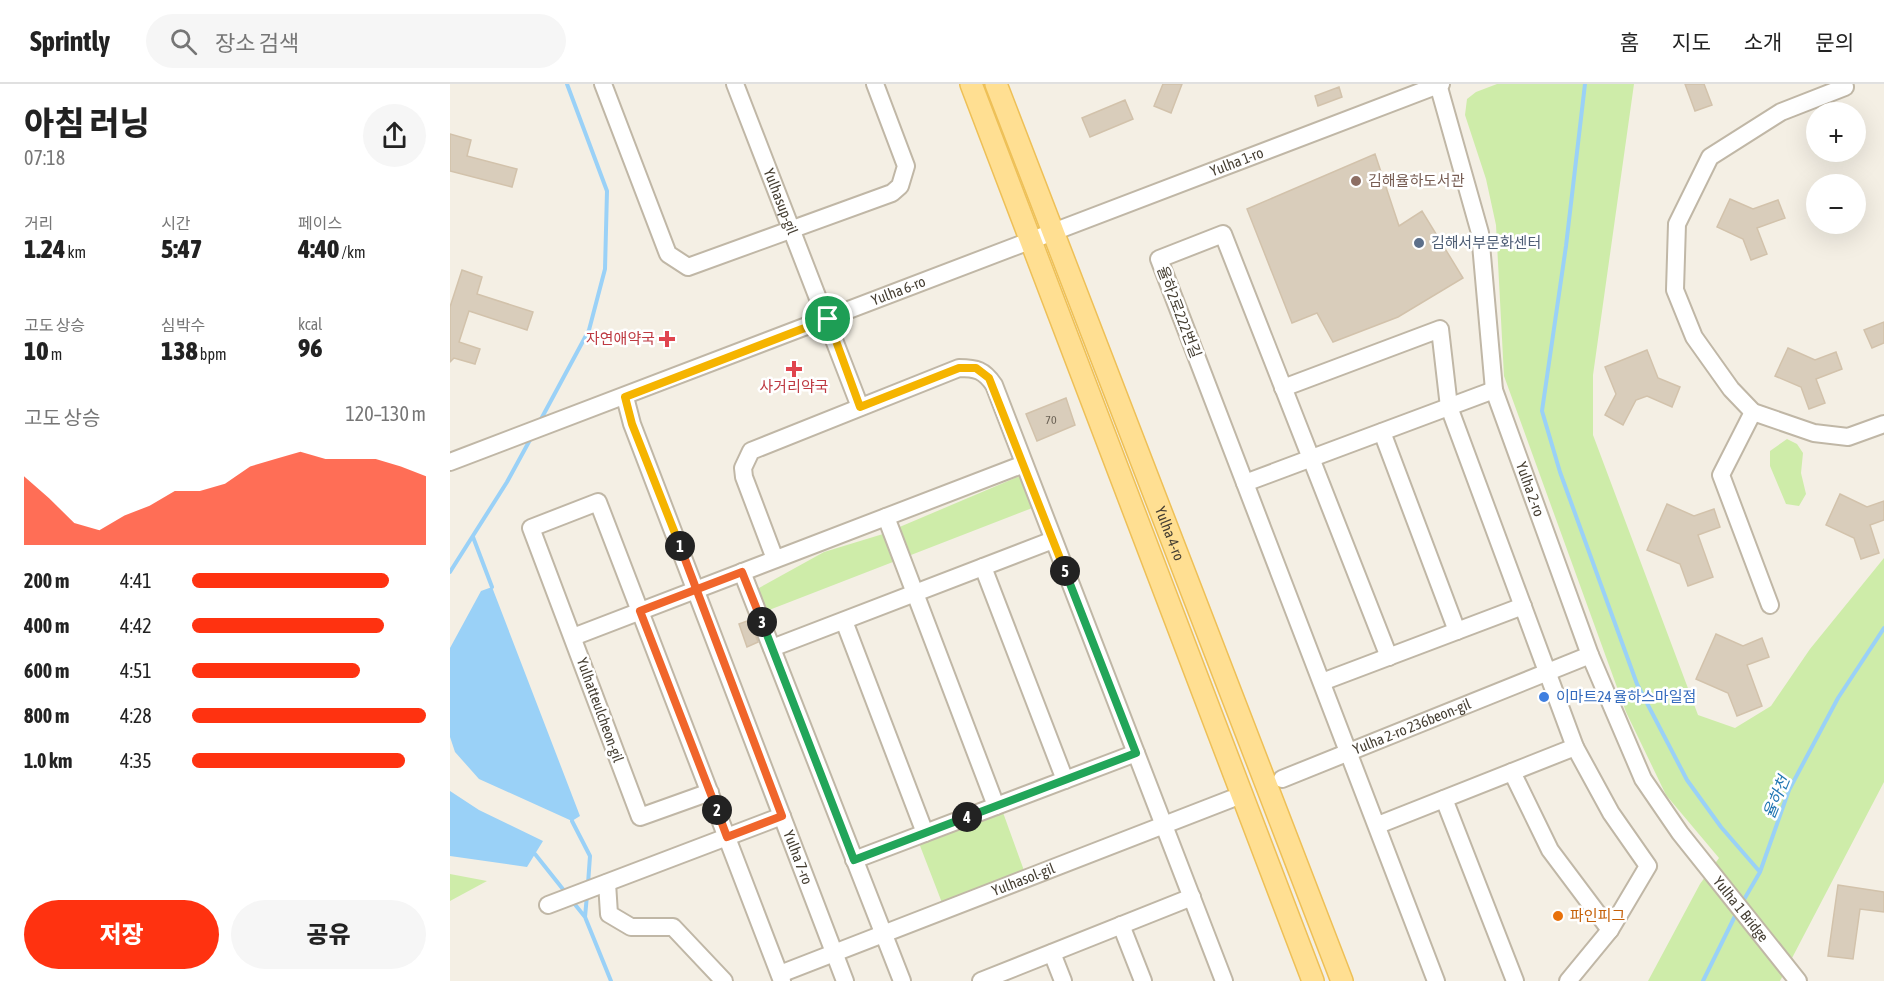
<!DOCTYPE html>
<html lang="ko">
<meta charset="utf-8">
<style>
body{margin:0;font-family:"Asap Condensed","Noto Sans KR",sans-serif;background:#f6f6f6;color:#222;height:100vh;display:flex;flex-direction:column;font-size:22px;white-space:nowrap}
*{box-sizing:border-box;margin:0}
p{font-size:20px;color:#767676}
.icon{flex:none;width:33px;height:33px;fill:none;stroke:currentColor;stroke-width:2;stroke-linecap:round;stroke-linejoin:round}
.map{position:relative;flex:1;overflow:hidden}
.drawer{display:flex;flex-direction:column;background:#fff;width:450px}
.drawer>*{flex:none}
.buttons{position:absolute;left:1356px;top:18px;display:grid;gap:12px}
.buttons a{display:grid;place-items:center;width:60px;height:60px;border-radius:50%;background:#fff;box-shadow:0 6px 24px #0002;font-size:30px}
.pin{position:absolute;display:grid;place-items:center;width:51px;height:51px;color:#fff;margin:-26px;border:3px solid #fff;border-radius:50%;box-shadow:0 2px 6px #0007}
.km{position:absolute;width:30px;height:30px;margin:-15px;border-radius:50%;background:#222;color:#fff;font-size:16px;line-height:30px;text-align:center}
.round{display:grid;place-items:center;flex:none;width:63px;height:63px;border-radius:32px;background:#f6f6f6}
.summary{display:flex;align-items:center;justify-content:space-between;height:102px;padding:0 24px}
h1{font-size:33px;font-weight:800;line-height:45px}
.metrics{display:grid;grid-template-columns:repeat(3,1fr);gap:9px;height:102px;padding:6px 24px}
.metrics div{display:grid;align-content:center}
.metrics b{font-size:26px;font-weight:800}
.metrics small{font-size:16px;font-weight:400}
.metrics p{font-size:16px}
.chart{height:168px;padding:12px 24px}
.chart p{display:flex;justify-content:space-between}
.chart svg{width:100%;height:108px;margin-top:6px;fill:#ff3210;opacity:.7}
.cta{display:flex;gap:12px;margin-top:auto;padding:12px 24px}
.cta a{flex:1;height:69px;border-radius:36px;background:#ff3210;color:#fff;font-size:24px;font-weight:800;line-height:69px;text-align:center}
.cta a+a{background:#f6f6f6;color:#222}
ul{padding:0 24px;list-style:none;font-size:20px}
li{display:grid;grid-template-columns:96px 72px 1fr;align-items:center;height:45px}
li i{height:15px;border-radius:8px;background:#ff3210}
header{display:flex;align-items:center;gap:36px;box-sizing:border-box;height:84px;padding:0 30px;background:#fff;border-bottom:2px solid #e0e0e0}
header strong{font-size:28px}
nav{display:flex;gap:33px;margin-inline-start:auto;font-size:21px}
.search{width:420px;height:54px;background:#f6f6f6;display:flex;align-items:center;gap:15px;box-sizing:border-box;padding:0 21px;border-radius:33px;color:#767676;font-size:22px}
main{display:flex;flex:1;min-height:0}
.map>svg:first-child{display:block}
</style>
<header>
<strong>Sprintly</strong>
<div class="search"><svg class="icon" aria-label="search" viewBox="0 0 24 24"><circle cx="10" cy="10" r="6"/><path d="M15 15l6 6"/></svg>장소 검색</div>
<nav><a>홈</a><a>지도</a><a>소개</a><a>문의</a></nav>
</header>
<main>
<section class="drawer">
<div class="summary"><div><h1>아침 러닝</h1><p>07:18</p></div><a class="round"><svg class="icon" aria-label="share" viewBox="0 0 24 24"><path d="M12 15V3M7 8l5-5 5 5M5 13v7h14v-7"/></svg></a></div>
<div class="metrics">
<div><p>거리</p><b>1.24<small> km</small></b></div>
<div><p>시간</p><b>5:47</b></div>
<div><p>페이스</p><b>4:40<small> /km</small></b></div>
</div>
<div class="metrics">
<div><p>고도 상승</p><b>10<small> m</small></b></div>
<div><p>심박수</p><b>138<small> bpm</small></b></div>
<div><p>kcal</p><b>96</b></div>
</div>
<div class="chart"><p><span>고도 상승</span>120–130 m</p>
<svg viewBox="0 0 160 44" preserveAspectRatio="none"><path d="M0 44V16L10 25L20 35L30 38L40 32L50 28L60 22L70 22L80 19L90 12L100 9L110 6L120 9L130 9L140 9L150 12L160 16V44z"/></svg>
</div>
<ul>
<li><b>200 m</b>4:41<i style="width:84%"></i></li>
<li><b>400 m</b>4:42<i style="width:82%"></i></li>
<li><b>600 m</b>4:51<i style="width:72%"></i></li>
<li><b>800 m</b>4:28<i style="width:100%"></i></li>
<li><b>1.0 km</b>4:35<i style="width:91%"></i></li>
</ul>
<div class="cta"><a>저장</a><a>공유</a></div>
</section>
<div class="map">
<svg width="1434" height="897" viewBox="0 0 1434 897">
<rect width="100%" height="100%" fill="#f4efe4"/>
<path fill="#ceeca9" d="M1047,0H1184L1143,291V351L1248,631L1285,644L1321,622L1360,565L1434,474V698L1330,897H1198L1250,800L1269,774L1216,711L1176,628L1054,292L1046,141L1036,95L1015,31L1017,15L1026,8Z
M1337,355L1347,360L1353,369L1351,389L1356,410L1349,422L1336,420L1320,382V367Z
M577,389L590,421L309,530L300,509L374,468L433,450Z
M551,723L576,792L494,824L467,754Z
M0,790L37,797L0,817Z"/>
<path fill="#9ad1f7" d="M42,503L130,732L122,737L29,695L5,668L0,653V564L31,507Z
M0,707L29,726L93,757L77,783L0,772Z"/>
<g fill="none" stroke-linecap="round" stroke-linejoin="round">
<path stroke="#9ad1f7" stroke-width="4" d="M1135,0L1116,162L1092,327L1110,388L1187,600L1237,696L1271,743L1310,788
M90,337L139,246L155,185L157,107L117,0
M23,453L42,503
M0,488L57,398L81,354
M122,737L140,772L138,800
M85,770L116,809
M123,818L135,833L161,897
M1292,819L1310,788L1339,706L1388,614L1434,544
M135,833L137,811
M1253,897L1287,828"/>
</g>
<path fill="#d9cdbb" stroke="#d2c2ab" stroke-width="1.5" d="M713,0H732L721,29L704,22Z
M1235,0H1254L1262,21L1245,27Z
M889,3L892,13L868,22L865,12Z
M675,16L683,35L640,53L632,34Z
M0,50L21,56L17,72L67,85L62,103L0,87Z
M925,70L949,142L972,127L1013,194L948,233L883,258L867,229L842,239L797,125Z
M1280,115L1303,125L1328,116L1335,134L1307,144L1317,170L1301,176L1293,155L1267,143Z
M12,186L32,193L27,210L83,228L77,246L19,227L9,258L30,265L25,280L4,274L0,278V223Z
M1434,238V259L1422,264L1414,246Z
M1338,264L1365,276L1386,268L1392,285L1366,295L1375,319L1359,325L1351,303L1325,292Z
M1197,266L1208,294L1230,303L1222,323L1197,312L1186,316L1173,341L1155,331L1166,310L1155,283Z
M616,314L625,341L587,357L576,330Z
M1390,410L1417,423L1434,417V436L1420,441L1429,469L1411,475L1404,454L1376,441Z
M1217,420L1244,432L1264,425L1270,443L1248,451L1263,493L1238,502L1230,480L1197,466Z
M300,536L308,558L297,563L289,540Z
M1266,550L1293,562L1312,554L1319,573L1297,581L1312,622L1287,632L1278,609L1246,595Z
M1388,801L1434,808V828L1410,825L1403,875L1378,872Z"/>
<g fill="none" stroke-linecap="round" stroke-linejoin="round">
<defs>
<g id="minor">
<path d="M153,0L218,170L238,183L442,109L450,102L456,82L425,0"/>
<path id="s1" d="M285,0L410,323"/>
<path id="s2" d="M988,0L1030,149L1044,306L1140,571L1193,695L1230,749L1348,897"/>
<path d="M1395,3L1331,28L1260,73L1227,140L1225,206L1244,253L1281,305L1303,328L1364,349L1398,353L1434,340"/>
<path d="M833,304L990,245L999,323L1125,663L1161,729L1198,782L1160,846L1118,897"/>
<path id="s3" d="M175,313L182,340L395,897"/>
<path d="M1303,328L1271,391L1320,521"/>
<path d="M932,348L1007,547"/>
<path id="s4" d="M0,378L991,0"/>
<path d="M795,399L1044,306"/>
<path d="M436,433L546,722"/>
<path d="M325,475L294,393L293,384L301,367L509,284C526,284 534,286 544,301L774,897"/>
<path d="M533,483L615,696"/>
<path d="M292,488L452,897"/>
<path d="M394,537L475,749"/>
<path d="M123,553L574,380"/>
<path d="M322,564L603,456"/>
<path d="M939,573L773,150L709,175L986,897"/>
<path d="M872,598L1073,522"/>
<path d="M1062,688L1100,766L1160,846"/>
<path id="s5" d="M832,695L1140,571"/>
<path d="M260,708L190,733L81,444L148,418L332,897"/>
<path d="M994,715L1065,897"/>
<path d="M928,741L1125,663"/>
<path d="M404,776L686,669"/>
<path d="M157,799L159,830L181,843H223L274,897"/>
<path d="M98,821L332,732"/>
<path d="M671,841L693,897"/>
<path d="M602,869L613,897"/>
<path id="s6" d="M330,890L781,715"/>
<path d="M531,897L742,813"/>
</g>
<g id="major">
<path d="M521,0L863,897"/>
<path id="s7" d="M546,0L892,897"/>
</g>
</defs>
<use href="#minor" stroke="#c0b7a6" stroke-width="20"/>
<use href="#major" stroke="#eec057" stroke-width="24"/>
<use href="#minor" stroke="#fff" stroke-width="16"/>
<use href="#major" stroke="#ffdf92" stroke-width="21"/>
</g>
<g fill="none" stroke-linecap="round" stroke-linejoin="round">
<defs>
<path id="split-1" d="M230,462L182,340L175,313L378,235"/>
<path id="split-2" d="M230,462L332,732L277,753L267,726"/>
<path id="split-3" d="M267,726L190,527L292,488L312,538"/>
<path id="split-4" d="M312,538L404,776L517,733"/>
<path id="split-5" d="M517,733L686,669L615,487"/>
<path id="split-6" d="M378,235L410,323L509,284H526L539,294L615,487"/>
</defs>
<use href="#split-1" stroke="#fff" stroke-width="12"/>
<use href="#split-2" stroke="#fff" stroke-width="12"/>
<use href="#split-3" stroke="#fff" stroke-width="12"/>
<use href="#split-4" stroke="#fff" stroke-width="12"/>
<use href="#split-5" stroke="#fff" stroke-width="12"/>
<use href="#split-6" stroke="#fff" stroke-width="12"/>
<use href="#split-1" stroke="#f5b400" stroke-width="8"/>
<use href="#split-2" stroke="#f0652b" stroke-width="8"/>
<use href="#split-3" stroke="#f0652b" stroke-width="8"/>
<use href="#split-4" stroke="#22a559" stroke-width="8"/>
<use href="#split-5" stroke="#22a559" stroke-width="8"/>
<use href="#split-6" stroke="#f5b400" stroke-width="8"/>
</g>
<circle fill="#8d6e63" stroke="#fff" stroke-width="2" cx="906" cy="97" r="6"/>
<circle fill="#5c6f8a" stroke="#fff" stroke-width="2" cx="969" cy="159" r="6"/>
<g fill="#e0444e" stroke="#fff" stroke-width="2">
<path d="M214 246h6v6h6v6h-6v6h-6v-6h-6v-6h6z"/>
<path d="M341 276h6v6h6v6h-6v6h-6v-6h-6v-6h6z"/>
</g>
<circle fill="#3f7fe0" stroke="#fff" stroke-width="2" cx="1094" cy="613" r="6"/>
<circle fill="#e8710a" stroke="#fff" stroke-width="2" cx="1108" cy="832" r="6"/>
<g text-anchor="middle" stroke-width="5" stroke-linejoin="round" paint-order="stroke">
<g font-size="12" fill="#6b6255">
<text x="601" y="340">70</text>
</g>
<g font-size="15" fill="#463f33" stroke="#fff">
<text dy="5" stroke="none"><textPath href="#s4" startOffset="842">Yulha 1-ro</textPath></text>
<text dy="5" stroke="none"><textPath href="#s1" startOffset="126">Yulhasup-gil</textPath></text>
<text dy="5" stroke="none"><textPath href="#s4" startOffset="480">Yulha 6-ro</textPath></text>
<text transform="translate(729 228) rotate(69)" y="5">율하2로222번길</text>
<text dy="5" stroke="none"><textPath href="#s2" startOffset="418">Yulha 2-ro</textPath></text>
<text dy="5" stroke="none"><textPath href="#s7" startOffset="482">Yulha 4-ro</textPath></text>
<text transform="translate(150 626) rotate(70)" y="5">Yulhatteulcheon-gil</text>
<text dy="5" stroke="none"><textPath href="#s5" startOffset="140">Yulha 2-ro 236beon-gil</textPath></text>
<text dy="5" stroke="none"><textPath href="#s3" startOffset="492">Yulha 7-ro</textPath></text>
<text dy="5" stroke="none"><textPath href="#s6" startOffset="261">Yulhasol-gil</textPath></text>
<text dy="5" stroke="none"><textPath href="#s2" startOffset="892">Yulha 1 Bridge</textPath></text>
</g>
<g font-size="15" fill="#785e54" stroke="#fff" text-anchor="start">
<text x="918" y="102">김해율하도서관</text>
</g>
<g font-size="15" fill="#4e5e75" stroke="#fff" text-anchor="start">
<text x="981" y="164">김해서부문화센터</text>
</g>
<g font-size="15" fill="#be3a42" stroke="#fff" text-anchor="end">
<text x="205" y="260">자연애약국</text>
<text x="344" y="308" text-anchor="middle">사거리약국</text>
</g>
<g font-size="15" fill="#366cbe" stroke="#fff" text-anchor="start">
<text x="1106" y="618">이마트24 율하스마일점</text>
</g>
<g font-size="15" fill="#c56008" stroke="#fff" text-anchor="start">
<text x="1120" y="837">파인피그</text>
</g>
<g font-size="16" font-style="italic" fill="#2277b3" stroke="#fff">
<text transform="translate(1326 713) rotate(-68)" y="6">율하천</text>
</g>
</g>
</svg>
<div class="buttons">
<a>+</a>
<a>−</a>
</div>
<div class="pin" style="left:378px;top:235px;background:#1e9e55"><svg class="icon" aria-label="arrive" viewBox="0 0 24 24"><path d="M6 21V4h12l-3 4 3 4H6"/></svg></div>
<b class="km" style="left:230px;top:462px">1</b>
<b class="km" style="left:267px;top:726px">2</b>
<b class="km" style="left:312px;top:538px">3</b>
<b class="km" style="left:517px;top:733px">4</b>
<b class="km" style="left:615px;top:487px">5</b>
</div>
</main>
